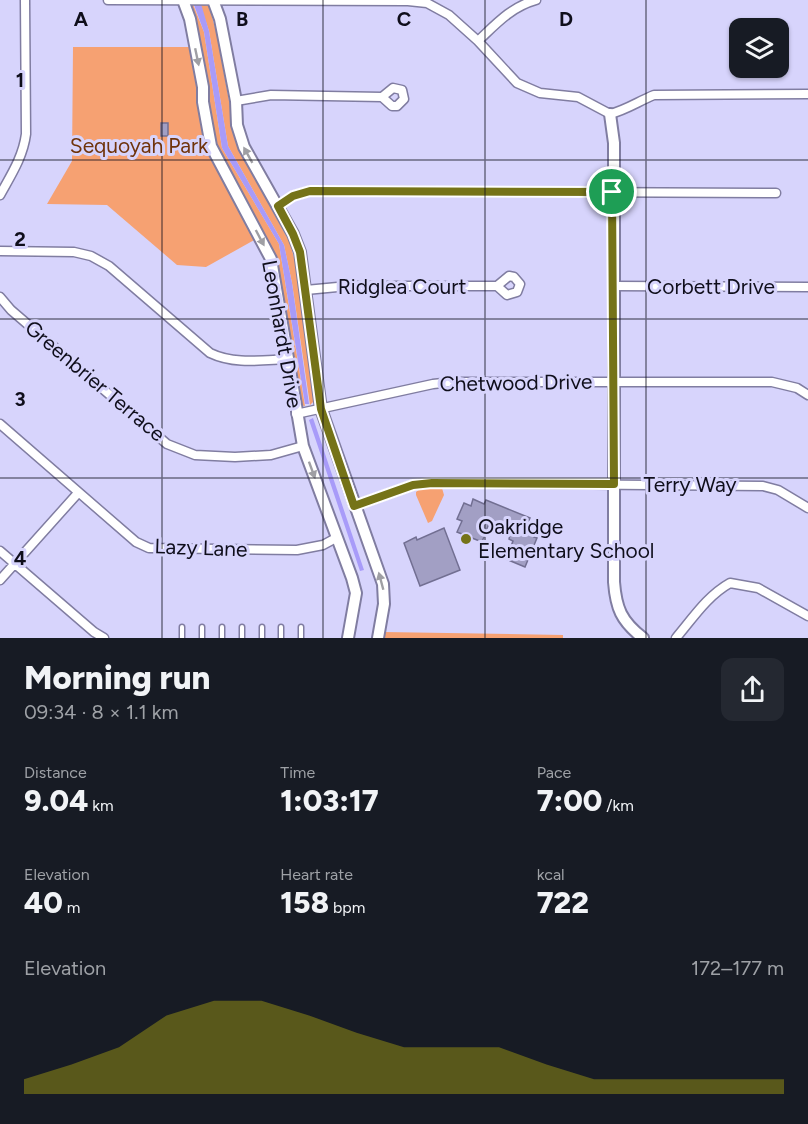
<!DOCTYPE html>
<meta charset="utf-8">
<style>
body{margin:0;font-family:Figtree,sans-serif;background:#242831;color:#f1f3f6;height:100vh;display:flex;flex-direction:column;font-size:22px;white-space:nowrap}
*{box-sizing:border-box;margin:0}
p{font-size:20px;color:#9ea1a6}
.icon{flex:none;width:33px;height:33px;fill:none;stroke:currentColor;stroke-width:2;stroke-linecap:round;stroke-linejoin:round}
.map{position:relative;height:638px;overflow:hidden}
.sheet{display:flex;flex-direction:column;background:#171b24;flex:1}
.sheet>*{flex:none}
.tools{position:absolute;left:729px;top:18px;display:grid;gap:12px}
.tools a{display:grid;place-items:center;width:60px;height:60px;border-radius:12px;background:#171b24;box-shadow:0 2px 4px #0004;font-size:30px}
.pin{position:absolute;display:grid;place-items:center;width:51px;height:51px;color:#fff;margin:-26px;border:3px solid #fff;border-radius:50%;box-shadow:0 2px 6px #0007}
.round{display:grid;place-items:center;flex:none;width:63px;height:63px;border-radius:12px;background:#242831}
.head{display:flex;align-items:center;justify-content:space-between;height:102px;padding:0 24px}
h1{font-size:33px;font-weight:800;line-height:45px}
.stats{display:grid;grid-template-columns:repeat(3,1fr);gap:9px;height:102px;padding:6px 24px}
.stats div{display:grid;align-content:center}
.stats b{font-size:30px;font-weight:800}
.stats small{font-size:16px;font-weight:400}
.stats p{font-size:16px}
.chart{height:168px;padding:12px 24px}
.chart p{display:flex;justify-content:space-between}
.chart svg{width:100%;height:108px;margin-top:6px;fill:#757318;opacity:.7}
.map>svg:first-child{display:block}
</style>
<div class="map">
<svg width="808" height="638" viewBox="0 0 808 638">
<rect width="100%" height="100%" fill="#d7d4fc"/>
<path fill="#f6a172" d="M193,4L204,32L222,148L279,244L305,406L300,405L274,256L216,148L190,7Z
M200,4L209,6L217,35L237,145L290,243L298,272L315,400L310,405L292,283L284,245L228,146L209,31Z
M73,47H190L205,139L209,156L256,239L206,267L177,265L107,205L47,204L72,161Z
M438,487L442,488L444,495L432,521L428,523L416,495V492L421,488Z
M384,632L563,635V638H383Z"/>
<path fill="#a89bf9" d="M194,5H201L202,7L209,31L228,146L284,245L292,283L309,404H305L279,244L222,148L204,32Z
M313,418L364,570L360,571L309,420Z"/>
<path fill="#a29fc4" stroke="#726f92" stroke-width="1.5" d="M161,123H168V136H161Z
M473,499L484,504L486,500L530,518L526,527L536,532L534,537L537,538L525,567L506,559L513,541L509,539L510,535L488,526L482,542L457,532L462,521L457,519L464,503L471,506Z
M444,528L460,570L420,586L404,543L416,537L417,540Z"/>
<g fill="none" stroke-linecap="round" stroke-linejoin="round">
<defs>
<path id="service" d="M202,627V638
M242,627V638
M262,627V638
M281,627V638
M182,638V627
M222,638V627
M301,638V627"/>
<path id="minor" d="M108,0L408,1L427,3L449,15L478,41L517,83L540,93L578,97L610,114C626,110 639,101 654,95L808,94
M478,41C496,24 511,7 536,0
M236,101L271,95L382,97L392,106H397L404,99L402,90L393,88L382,97
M0,195C11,175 23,157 26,134L25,0
M278,206L293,196L310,191L776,193
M0,251L74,252L91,256L109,266L210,353C235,365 262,360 289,359
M614,286L808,287
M306,290L348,286H497L507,295L517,292L520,284L514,277L509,276L497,286
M0,297L11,310L167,444L195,455L235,457L271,455L303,446
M296,414L433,384L452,382H772L797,388L808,395
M0,424L136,542L149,548L297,550L323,545L336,538
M354,506L413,485L432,483L763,486L778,490L808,508
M0,551L94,632L104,638
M0,580L78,493
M676,638C693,618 707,596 730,583L758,588L808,616"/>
<path id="tertiary" d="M183,0L190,19L203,87V102L211,146L271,259L303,446L352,578L356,593L348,638
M213,0L220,19L236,101L237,125L244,147L293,234L300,252L321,409L383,584L384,604L378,638
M610,114L614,143V582C616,608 621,621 643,638"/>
</defs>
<use href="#service" stroke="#807da1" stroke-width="7"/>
<use href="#minor" stroke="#807da1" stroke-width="11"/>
<use href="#tertiary" stroke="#807da1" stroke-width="14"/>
<use href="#service" stroke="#fff" stroke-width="4"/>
<use href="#minor" stroke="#fff" stroke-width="8"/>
<use href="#tertiary" stroke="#fff" stroke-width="10"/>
</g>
<defs><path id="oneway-solid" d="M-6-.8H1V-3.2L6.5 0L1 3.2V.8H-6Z" transform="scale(1.5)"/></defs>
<g fill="#9f9fa4">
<use href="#oneway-solid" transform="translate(197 57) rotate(78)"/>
<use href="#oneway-solid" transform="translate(248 155) rotate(-119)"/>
<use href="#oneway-solid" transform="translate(260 238) rotate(62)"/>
<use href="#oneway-solid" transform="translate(312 470) rotate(70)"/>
<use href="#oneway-solid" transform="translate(381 581) rotate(-105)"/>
</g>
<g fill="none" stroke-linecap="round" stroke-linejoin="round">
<defs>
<path id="route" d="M310,191L612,192L614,484L432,483L413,485L354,506L321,409L300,252L293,234L278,206L293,196Z"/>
</defs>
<use href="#route" stroke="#fff" stroke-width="12"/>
<use href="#route" stroke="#757318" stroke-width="8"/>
</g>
<path fill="none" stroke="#0f0e1b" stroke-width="1.5" stroke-opacity="0.55" d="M162,0V638M323,0V638M485,0V638M646,0V638M0,160H808M0,319H808M0,478H808"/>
<circle fill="#757318" stroke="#d7d4fc" stroke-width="2" cx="466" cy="539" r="6"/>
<g text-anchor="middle" stroke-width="6" stroke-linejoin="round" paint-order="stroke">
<g font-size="21" fill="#6f330b" stroke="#d7d4fc">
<text x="139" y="153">Sequoyah Park</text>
</g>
<g font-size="21" fill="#0f0e1b" stroke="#d7d4fc">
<text x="402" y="294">Ridglea Court</text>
<text x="711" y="294">Corbett Drive</text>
<text transform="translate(282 334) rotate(80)" y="7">Leonhardt Drive</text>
<text transform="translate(95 381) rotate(40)" y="7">Greenbrier Terrace</text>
<text transform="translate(516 383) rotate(-1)" y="7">Chetwood Drive</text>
<text x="690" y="492">Terry Way</text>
<text transform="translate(201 548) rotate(2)" y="7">Lazy Lane</text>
</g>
<g font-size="21" fill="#0f0e1b" stroke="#d7d4fc" text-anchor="start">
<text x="478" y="534">Oakridge<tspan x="478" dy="24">Elementary School</tspan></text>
</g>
</g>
<g font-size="20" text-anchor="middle" font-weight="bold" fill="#0f0e1b" stroke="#d7d4fc" stroke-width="6" stroke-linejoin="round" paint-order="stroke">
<text x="81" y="26">A</text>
<text x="242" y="26">B</text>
<text x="404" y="26">C</text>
<text x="566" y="26">D</text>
<text x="20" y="87">1</text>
<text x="20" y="246">2</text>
<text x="20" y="406">3</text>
<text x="20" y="565">4</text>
</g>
</svg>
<div class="tools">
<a><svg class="icon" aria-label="layers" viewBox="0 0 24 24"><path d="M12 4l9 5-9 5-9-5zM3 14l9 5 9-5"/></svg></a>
</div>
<div class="pin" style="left:612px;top:192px;background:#1e9e55"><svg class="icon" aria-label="arrive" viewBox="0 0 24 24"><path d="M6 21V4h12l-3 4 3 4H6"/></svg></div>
</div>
<section class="sheet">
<div class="head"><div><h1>Morning run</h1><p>09:34 · 8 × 1.1 km</p></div><a class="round"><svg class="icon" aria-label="share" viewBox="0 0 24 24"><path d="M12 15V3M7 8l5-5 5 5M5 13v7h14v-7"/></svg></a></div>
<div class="stats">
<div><p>Distance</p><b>9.04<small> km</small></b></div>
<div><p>Time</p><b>1:03:17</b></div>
<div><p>Pace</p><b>7:00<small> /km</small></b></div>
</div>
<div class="stats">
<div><p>Elevation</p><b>40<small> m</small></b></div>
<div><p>Heart rate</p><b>158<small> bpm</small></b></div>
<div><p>kcal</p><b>722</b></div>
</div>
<div class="chart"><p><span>Elevation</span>172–177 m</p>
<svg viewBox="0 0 160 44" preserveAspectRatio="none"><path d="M0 44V38L10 32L20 25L30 12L40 6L50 6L60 12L70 19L80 25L90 25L100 25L110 32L120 38L130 38L140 38L150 38L160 38V44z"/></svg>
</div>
</section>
